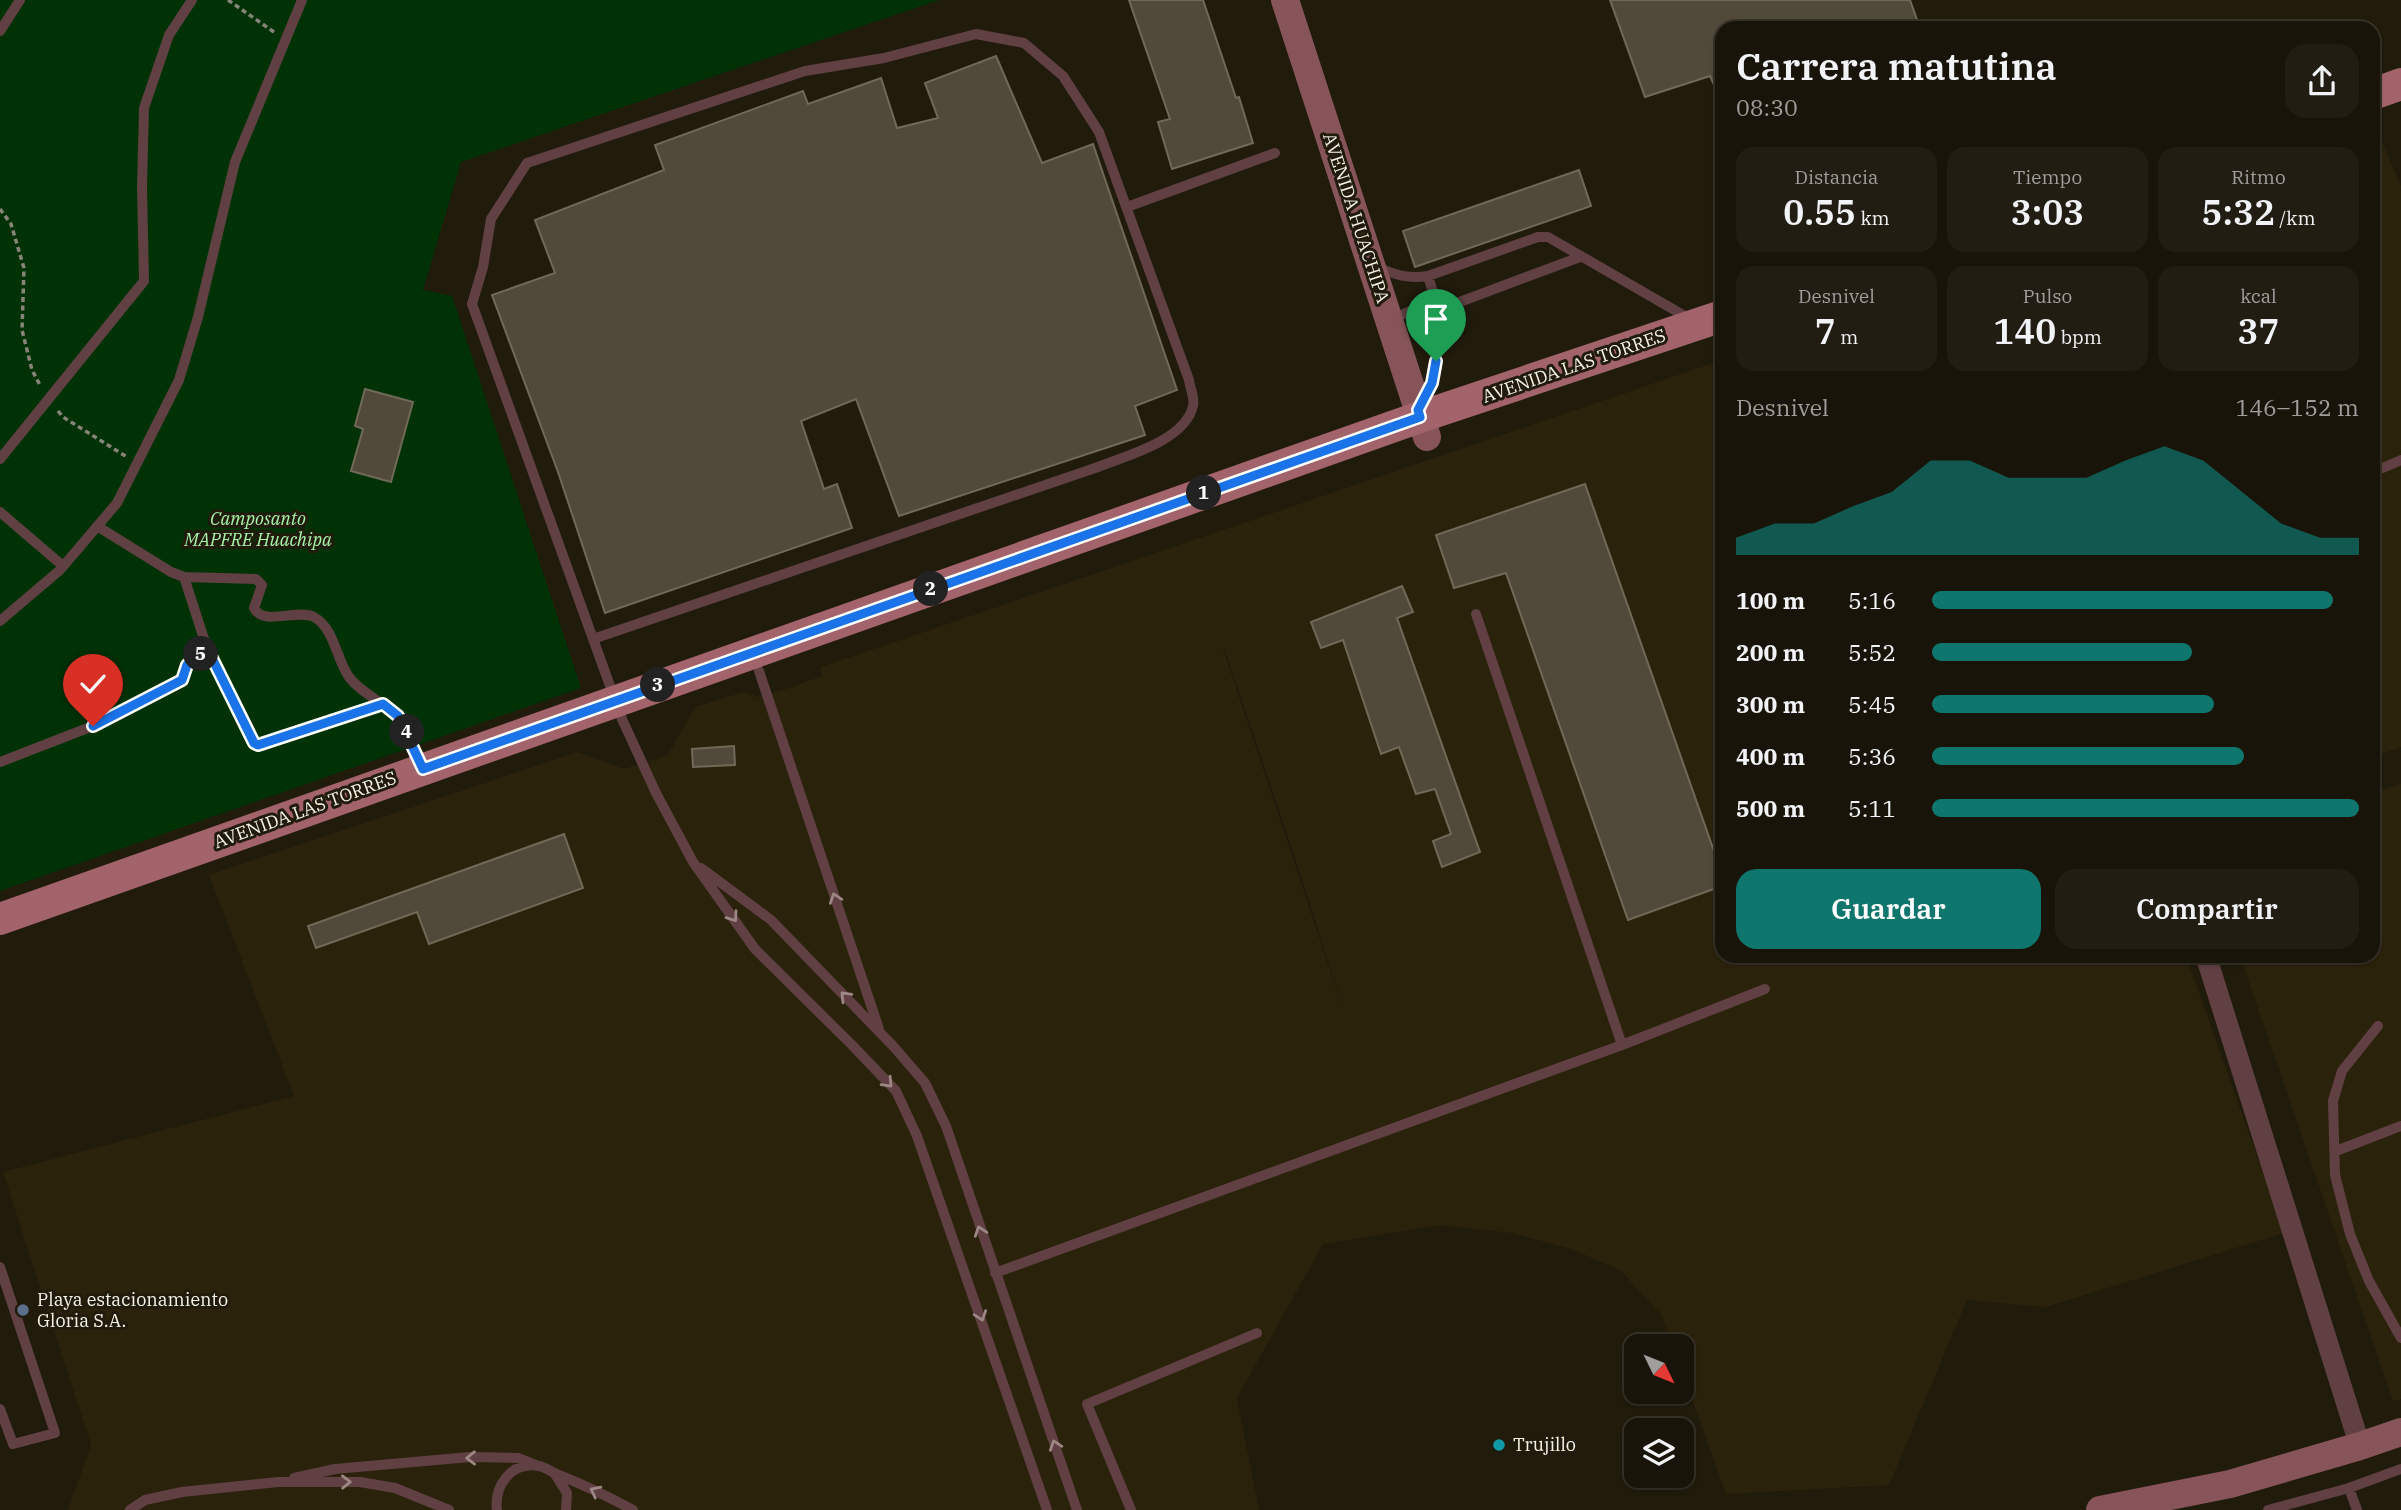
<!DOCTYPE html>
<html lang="es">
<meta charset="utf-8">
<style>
body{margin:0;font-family:"IBM Plex Serif",serif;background:#221d12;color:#f1f3f6;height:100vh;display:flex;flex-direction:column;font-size:26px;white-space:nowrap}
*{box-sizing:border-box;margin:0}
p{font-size:23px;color:#9f9e9c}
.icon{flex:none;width:38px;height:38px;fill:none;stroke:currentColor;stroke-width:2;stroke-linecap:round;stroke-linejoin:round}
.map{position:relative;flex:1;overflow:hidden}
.side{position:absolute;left:1715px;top:21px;width:665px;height:942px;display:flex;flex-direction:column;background:#191409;border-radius:21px;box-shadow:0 2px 5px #0004,0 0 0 2px #37332a}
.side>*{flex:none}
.needle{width:46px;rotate:133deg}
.tools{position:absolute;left:1624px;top:1334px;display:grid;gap:14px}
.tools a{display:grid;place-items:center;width:70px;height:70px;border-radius:14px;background:#191409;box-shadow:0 2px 5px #0004,0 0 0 2px #37332a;font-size:35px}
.pin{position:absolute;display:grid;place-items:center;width:60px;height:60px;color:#fff;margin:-72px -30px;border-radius:50% 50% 50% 0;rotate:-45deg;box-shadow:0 0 7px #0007}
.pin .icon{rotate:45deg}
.km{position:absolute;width:35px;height:35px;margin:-18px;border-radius:50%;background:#222;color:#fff;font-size:19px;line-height:35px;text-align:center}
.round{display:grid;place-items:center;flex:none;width:74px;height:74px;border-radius:21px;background:#221d12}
.head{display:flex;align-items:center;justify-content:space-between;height:119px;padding:0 21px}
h1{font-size:38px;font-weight:600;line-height:52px}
.metrics{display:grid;grid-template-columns:repeat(3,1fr);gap:10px;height:119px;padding:7px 21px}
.metrics div{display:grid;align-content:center;border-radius:18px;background:#221d12;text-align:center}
.metrics b{font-size:35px;font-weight:600}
.metrics small{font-size:19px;font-weight:400}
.metrics p{font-size:19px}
.chart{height:196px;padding:14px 21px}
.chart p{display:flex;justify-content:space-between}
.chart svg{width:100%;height:126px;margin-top:7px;fill:#0f766e;opacity:.7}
.primary-button{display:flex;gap:14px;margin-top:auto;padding:14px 21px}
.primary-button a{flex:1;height:80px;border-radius:21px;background:#0f766e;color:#fff;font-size:28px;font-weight:600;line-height:80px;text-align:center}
.primary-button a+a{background:#221d12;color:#f1f3f6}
ul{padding:0 21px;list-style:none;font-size:23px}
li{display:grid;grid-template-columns:112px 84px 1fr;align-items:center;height:52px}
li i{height:18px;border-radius:9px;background:#0f766e}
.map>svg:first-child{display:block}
</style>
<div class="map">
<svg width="2401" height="1510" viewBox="0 0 2401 1510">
<rect width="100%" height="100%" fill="#211b0c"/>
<path fill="#2b220c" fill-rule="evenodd" d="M2379,135L2401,186V747L2373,757V137Z
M1722,360V956H2186L2284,1233L2046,1307L1967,1300L1889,1485L1726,1494L1682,1371V1346H1673L1662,1316L1620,1270L1571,1249L1512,1233L1440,1225L1323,1244L1237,1398L1259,1510H68L91,1445L3,1172L294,1096L209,875L578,752L624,769L668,755L695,707L744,692L758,697L789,688L822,676L821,667ZM1224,648L1295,858L1350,1030L1223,649Z
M2401,784V1399L2393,1401L2240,956H2373V793Z"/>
<path fill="#003206" d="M0,0H939L461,162L423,290L452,296L581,688L0,891Z"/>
<path fill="#514a3a" stroke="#716958" stroke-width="2" d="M1129,0H1203L1236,98L1239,97L1253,143L1172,169L1158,122L1170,119Z
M1610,0H1910L1920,28H1722V102L1710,76L1645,97Z
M996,56L1042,163L1093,144L1177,390L1135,406L1145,435L899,516L856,399L801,421L824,489L837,484L852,528L605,613L558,472L492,295L555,273L535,220L664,170L655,145L803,91L808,104L881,78L897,128L938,118L925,83Z
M1579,170L1591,206L1415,267L1403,231Z
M365,389L413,402L391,482L351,471L363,429L355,426Z
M1585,484L1722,874V886L1628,920L1506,573L1454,588L1436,535Z
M1402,586L1413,612L1397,618L1480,852L1442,867L1433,841L1451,834L1435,789L1416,794L1399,747L1381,754L1343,640L1321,648L1311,622Z
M734,746L735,765L693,767L692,749Z
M564,834L583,888L429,944L417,912L316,948L308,926Z"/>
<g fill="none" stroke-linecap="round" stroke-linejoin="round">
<path stroke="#898478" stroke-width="3.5" stroke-dasharray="5 3.5" stroke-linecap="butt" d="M228,0L274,32
M0,209L11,224L24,268L22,330L32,370L41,387
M58,411L63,417L127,457"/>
<path stroke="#604043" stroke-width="10" d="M0,31L20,0
M1127,207L1275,153
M1377,267C1395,275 1408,279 1428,276L1538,237H1548L1690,319
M1428,276L1437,306
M1390,320L1435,300
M1422,402C1427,393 1433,383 1435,372C1442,342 1425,324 1457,303L1580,257
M0,459L144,281L142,187L144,108L169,35L192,0
M2373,472L2401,460
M0,512L63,566
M97,526L171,572L184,577L256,579L262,585L254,608C264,627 297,608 314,617C335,629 336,659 349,677C361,693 380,700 395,714C409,726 414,749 422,766
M1476,614L1622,1045
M0,621L60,570L117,503L179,380L198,317L235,162L302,0
M593,639L1095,468C1125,456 1185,441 1193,406C1195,398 1190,388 1189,380L1099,132L1063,76L1024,43L976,34L884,58L805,71L527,163L491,219L483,267L472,304L622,719L656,793L693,862L755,949L852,1045L896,1091L917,1136L1047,1510
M207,648L251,741L258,745L383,704
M759,671L879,1029
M0,762L93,726L182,680L187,665L207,648L184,577
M701,868L771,920L894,1047L925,1083L946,1126L1077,1510
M2378,1026L2342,1071L2333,1101L2335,1175L2350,1234L2369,1281L2401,1338
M2336,1151L2401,1126
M0,1267L55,1433L13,1444L0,1409
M995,1273L1622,1045L1765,989
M555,1474L567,1493L566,1510
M294,1478L335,1469L470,1457L518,1458L538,1466
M2349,1488L2357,1510
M130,1510L145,1500L182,1492L278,1482H360L395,1488L449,1510
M497,1510C494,1486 511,1461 539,1466C546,1467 552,1473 559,1475C584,1485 609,1497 633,1510
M1131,1510L1087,1404L1257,1333
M2268,1510L2349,1488L2401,1469"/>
<path stroke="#604043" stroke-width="21" d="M2206,956L2360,1446"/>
<path stroke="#865459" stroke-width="28" d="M1285,0L1427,437
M2100,1510L2230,1484L2360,1446L2401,1432"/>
<path stroke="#a3636a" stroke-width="32" d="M2373,94L2401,84
M0,919L1420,417L1722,316"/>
</g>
<defs><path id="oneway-chevron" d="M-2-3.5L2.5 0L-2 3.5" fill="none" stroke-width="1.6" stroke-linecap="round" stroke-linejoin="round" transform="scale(1.75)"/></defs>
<g stroke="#9c8785">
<use href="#oneway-chevron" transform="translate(835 898) rotate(-109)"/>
<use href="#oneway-chevron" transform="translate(733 917) rotate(55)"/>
<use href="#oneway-chevron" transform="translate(845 996) rotate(-134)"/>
<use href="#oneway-chevron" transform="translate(888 1083) rotate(47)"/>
<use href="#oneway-chevron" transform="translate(980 1231) rotate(-108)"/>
<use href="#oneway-chevron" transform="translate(981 1316) rotate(71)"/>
<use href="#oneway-chevron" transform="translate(1055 1445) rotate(-109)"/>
<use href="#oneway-chevron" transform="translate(471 1458) rotate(179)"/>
<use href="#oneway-chevron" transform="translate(346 1482) rotate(-1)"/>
<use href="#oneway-chevron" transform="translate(595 1491) rotate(-153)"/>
</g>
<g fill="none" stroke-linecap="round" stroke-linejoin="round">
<defs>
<path id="route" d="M93,726L182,680L187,665L207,648L254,743L258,745L383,704L398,716L423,769L1420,417L1418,410L1432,383L1436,361"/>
</defs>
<use href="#route" stroke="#fff" stroke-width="14"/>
<use href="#route" stroke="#1a73e8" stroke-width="9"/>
</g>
<circle fill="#5c6f8a" stroke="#211b0c" stroke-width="2.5" cx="23" cy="1310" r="7"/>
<circle fill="#0f9aa8" stroke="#211b0c" stroke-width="2.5" cx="1499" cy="1445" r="7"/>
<g text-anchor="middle" stroke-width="6" stroke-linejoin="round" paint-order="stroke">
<g font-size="18" fill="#f6f2e8" stroke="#211b0c">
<text transform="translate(1356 218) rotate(72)" y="6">AVENIDA HUACHIPA</text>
<text transform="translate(1574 366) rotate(-19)" y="6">AVENIDA LAS TORRES</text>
<text transform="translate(305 810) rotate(-20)" y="6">AVENIDA LAS TORRES</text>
</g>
<g font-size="18" font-style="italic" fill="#a7f4a8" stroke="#211b0c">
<text x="258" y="525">Camposanto<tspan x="258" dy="21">MAPFRE Huachipa</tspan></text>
</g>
<g font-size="18" fill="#f6f2e8" stroke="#211b0c" text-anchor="start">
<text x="37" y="1306">Playa estacionamiento<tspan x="37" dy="21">Gloria S.A.</tspan></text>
<text x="1513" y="1451">Trujillo</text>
</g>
</g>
</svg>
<div class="tools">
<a><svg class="needle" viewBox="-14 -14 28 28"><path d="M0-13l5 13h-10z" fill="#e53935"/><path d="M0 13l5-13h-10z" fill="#9f9e9c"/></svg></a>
<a><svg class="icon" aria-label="layers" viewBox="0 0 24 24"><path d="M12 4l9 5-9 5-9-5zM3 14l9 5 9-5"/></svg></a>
</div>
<div class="pin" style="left:1436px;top:361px;background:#1e9e55"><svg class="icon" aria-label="arrive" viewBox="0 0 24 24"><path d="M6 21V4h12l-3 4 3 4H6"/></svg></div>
<div class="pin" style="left:93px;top:726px;background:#d93025"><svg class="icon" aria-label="check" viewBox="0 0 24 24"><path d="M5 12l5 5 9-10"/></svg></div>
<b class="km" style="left:1204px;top:493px">1</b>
<b class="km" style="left:931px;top:589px">2</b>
<b class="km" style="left:658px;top:685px">3</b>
<b class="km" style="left:407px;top:732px">4</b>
<b class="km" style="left:201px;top:654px">5</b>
<section class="side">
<div class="head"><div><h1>Carrera matutina</h1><p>08:30</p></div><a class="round"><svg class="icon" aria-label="share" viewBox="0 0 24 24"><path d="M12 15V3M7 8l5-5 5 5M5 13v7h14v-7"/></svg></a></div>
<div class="metrics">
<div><p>Distancia</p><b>0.55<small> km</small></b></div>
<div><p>Tiempo</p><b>3:03</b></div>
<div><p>Ritmo</p><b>5:32<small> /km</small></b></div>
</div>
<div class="metrics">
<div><p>Desnivel</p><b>7<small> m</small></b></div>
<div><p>Pulso</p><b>140<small> bpm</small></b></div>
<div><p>kcal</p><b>37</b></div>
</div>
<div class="chart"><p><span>Desnivel</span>146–152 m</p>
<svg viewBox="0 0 160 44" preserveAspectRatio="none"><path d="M0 44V38L10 33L20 33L30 27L40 22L50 11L60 11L70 17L80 17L90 17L100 11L110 6L120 11L130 22L140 33L150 38L160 38V44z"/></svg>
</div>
<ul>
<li><b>100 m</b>5:16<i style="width:94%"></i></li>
<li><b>200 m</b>5:52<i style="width:61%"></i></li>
<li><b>300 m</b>5:45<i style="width:66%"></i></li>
<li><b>400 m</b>5:36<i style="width:73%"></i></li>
<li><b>500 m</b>5:11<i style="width:100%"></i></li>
</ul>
<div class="primary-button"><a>Guardar</a><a>Compartir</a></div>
</section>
</div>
